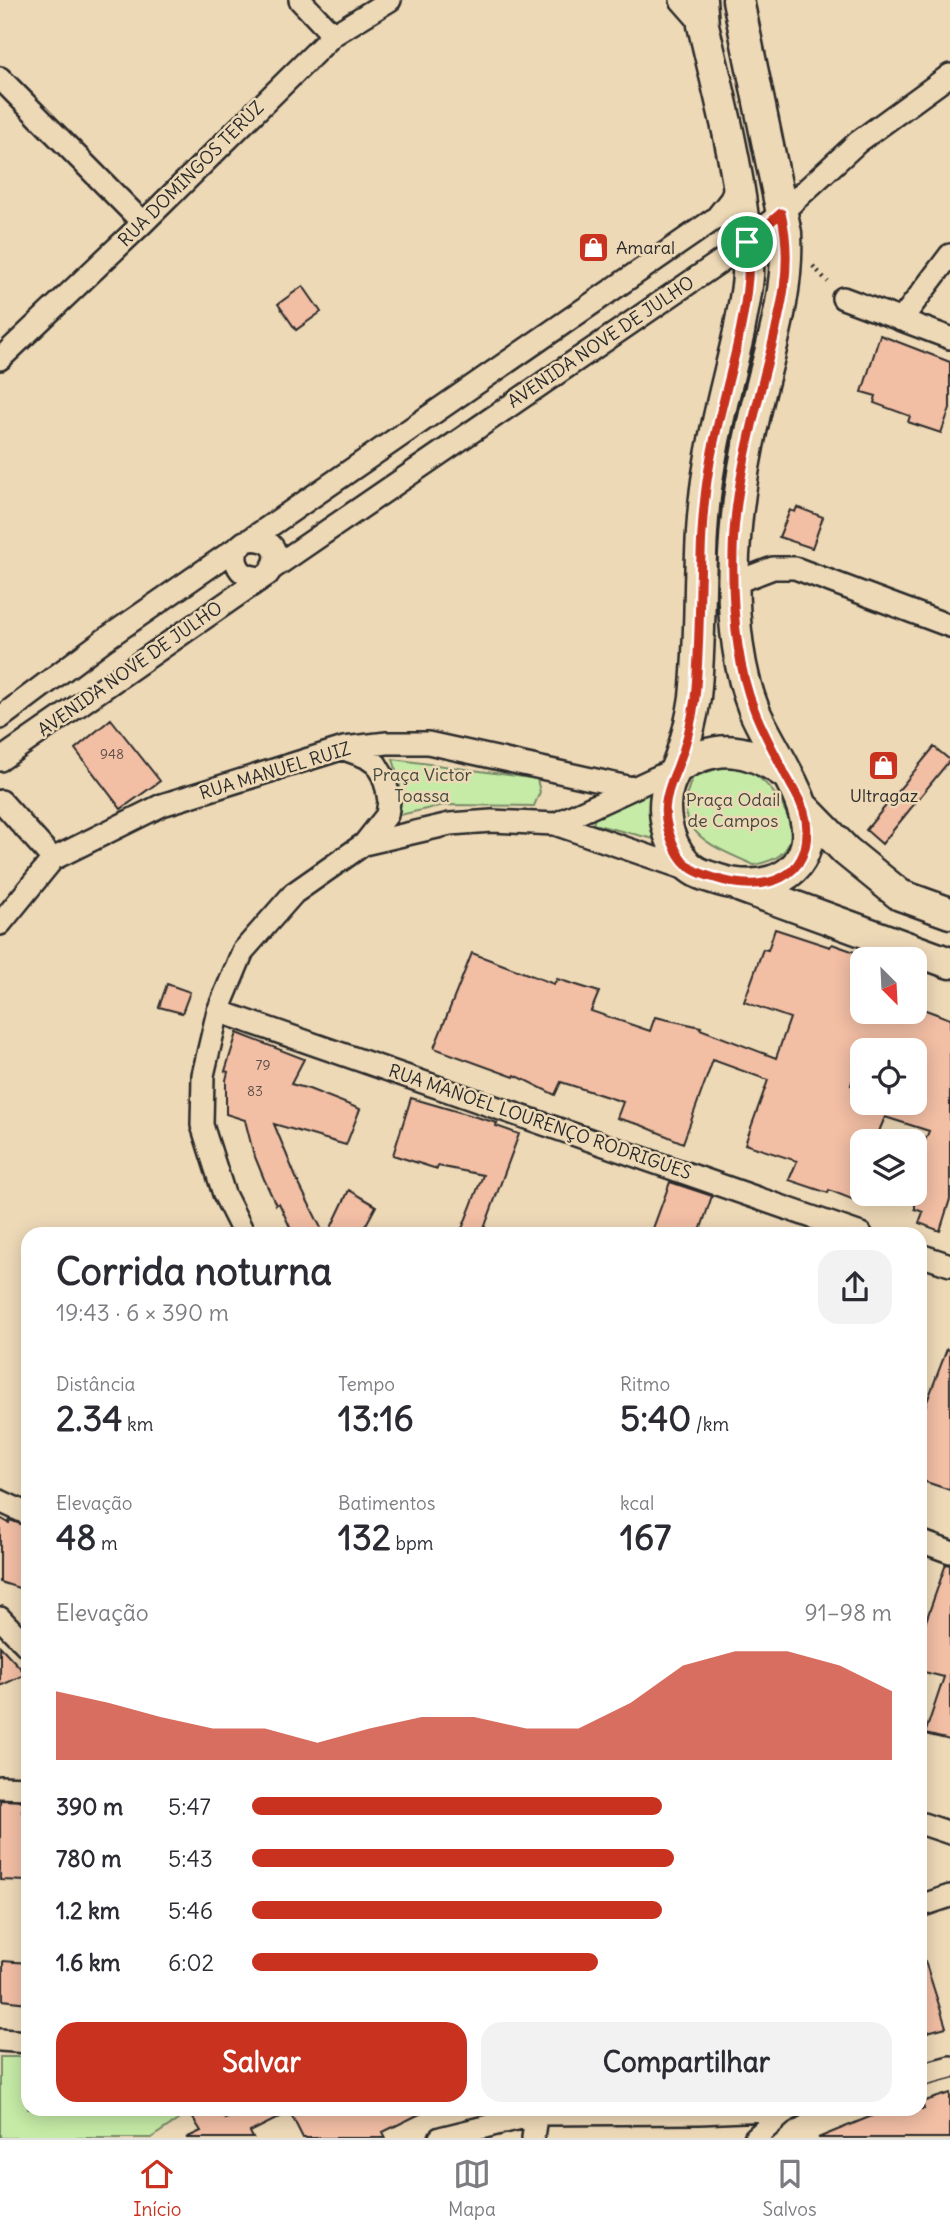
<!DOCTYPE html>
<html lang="pt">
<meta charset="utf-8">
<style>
body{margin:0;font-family:Delius,sans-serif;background:#f2f2f3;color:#2b2b33;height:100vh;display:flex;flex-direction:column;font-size:26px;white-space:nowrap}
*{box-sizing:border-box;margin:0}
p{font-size:23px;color:#7c7c81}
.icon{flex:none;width:38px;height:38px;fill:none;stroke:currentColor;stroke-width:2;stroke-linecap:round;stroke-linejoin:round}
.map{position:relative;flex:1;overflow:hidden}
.details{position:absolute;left:21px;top:1227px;width:906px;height:889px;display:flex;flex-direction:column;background:#fff;border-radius:21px;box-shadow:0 4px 18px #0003}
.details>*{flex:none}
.needle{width:46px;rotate:156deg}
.controls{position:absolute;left:850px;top:947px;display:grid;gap:14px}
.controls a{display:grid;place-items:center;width:77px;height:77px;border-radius:14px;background:#fff;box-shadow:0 4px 18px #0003;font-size:35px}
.pin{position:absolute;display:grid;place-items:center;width:60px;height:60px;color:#fff;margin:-30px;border:4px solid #fff;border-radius:50%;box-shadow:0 2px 7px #0007}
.round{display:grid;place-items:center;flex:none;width:74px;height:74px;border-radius:21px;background:#f2f2f3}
.overview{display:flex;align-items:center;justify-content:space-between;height:119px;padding:0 35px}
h1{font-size:38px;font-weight:700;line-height:52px}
.metrics{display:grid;grid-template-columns:repeat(3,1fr);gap:10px;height:119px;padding:7px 35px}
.metrics div{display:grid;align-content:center}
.metrics b{font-size:35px;font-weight:700}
.metrics small{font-size:19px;font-weight:400}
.metrics p{font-size:19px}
.chart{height:196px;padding:14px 35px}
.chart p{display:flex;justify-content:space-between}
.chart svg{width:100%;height:126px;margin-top:7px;fill:#c8321e;opacity:.7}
.button{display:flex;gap:14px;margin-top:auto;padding:14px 35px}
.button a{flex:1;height:80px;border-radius:21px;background:#c8321e;color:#fff;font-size:28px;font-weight:700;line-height:80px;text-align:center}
.button a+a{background:#f2f2f3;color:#2b2b33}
ul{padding:0 35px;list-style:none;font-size:23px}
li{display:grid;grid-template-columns:112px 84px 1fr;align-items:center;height:52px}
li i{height:18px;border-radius:9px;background:#c8321e}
.menu{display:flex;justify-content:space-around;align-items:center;height:98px;border-top:2px solid #e1e1e2;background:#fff;font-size:19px;color:#7c7c81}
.menu a{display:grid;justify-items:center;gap:4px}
.menu .current{color:#c8321e}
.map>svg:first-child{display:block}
</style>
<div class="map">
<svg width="950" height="2138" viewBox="0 0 950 2138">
<rect width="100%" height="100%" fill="#eed9b7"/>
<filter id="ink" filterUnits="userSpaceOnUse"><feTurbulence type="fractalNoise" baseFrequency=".0143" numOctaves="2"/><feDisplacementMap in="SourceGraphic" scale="14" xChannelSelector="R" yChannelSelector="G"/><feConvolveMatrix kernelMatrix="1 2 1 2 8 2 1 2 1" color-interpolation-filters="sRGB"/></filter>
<g filter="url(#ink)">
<path fill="#c5eba6" stroke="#788b68" stroke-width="2" d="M393,759L537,779L540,792L534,806L444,805L400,815V783Z
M731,764C739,767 750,771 757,776C777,791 807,834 780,855C773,861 763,863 754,865C713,847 667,831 693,777Z
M651,787L654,839L593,824L595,818Z
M0,2057H28V2109H194L151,2138H0Z"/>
<path fill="#f2bea4" stroke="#2b2b2b" stroke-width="2" fill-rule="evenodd" d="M303,286L321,312L296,330L278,304Z
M880,335L950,362V408L941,433L908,422L910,416L874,403L876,396L862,392Z
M797,507L823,517L812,548L779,537L790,510L795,512Z
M111,719L160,781L121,809L75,749Z
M934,747L950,760L882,844L866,830Z
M775,929L830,947L832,944L863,955V1012H915V1006L950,1019V1199L940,1231L919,1223L923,1212L915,1209V1166L929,1131L885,1117L875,1141H863V1189L857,1187L854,1200L829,1190L828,1193L789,1180L797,1161L745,1144L768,1080L713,1060L683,1143L641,1125L617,1118L623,1102L561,1082L555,1095L515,1075L514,1077L434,1048L472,953L554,984L557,979L599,992L591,1011L650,1031L655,1017L701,1027L700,1029L776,1058L790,1018L744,1002L763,949L768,950ZM863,1050H915V1102H863V1088L851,1085Z
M167,984L190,992L182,1013L159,1007Z
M237,1033L304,1059L291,1084L309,1089L360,1109L346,1145L274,1124L297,1180L324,1234H293L279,1203L276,1205L264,1179L253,1152L245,1120L226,1114V1080L228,1072L225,1071Z
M411,1098L497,1123L496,1126L519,1134L482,1234H460L483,1175L438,1166L437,1169L393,1155Z
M670,1182L712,1196L699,1234H651Z
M349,1190L376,1206L361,1234H328Z
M947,1349L950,1350V1490L920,1480V1420Z
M0,1518L9,1523L10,1520L28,1527V1591L0,1582Z
M946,1564L950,1565V1740L925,1734L944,1677L920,1671V1638Z
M0,1646L26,1674L0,1686Z
M0,1800L24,1801L22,1812H28V1881L0,1880Z
M3,1961L28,1963V2003L3,2000Z
M920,1961H925L946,2027L920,2034Z
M950,2093V2138H818L889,2109H924L922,2102Z
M207,2109H219L225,2119L246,2109H430L383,2132L386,2138H303L290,2112L250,2132L253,2138H186L201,2131L191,2115Z"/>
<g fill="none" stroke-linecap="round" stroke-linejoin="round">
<defs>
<path id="minor" d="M300,0L333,35
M681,0L703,25
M0,78L143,223
M843,298L950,338
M901,320L950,255
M0,359L143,223L333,35L390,0
M251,539L716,218L731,199L737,181
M273,568L721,261L781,213L858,142L950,75
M734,583L773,568H795L950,626
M0,718L104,640L241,545
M0,760L268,574C299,535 226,526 237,564C241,575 250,577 260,578
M1,801L53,859
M555,824L677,768
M364,844L450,824L492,821L555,824L692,871
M0,924L53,859L162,805L344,748L387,743H428L632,788
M218,1011L861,1234
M244,1234L224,1194L202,1125L203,1075L218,1011L243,951L294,893L364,844L387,815L389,801L387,789L383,776L376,764L366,757L344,749
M920,1255L950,1265
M0,1501L28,1514
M920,1541L950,1552
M0,1618L28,1647
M0,1787L28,1788
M920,1823L950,1833
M920,1906L950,1896
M0,2040L28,2042
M920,2075L950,2067
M440,2138L537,2114L700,2113L791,2109
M533,2138L537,2109
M755,2138L787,2110"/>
<path id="secondary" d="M701,0L703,25C718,89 735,152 743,218C746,236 749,256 748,275C747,294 742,313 739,332C729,377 716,422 709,468C696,544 703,621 695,697C692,719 686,741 679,761C676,769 672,776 669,784C660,809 667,841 684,861C693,873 704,875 719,880C752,890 796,885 806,846C816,807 769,747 754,710C746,690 741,668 738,647C727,570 737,493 754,418C768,354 789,300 786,233L738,0
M677,768C717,743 748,747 786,774
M804,808L846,851L900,895L950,913
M741,887L950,963"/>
</defs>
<use href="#minor" stroke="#2b2b2b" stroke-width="26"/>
<use href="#secondary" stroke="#2b2b2b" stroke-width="35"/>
<path stroke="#2b2b2b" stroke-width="4.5" stroke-dasharray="2 5" stroke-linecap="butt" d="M813,266L828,282"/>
<use href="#minor" stroke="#eed9b7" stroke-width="21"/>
<use href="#secondary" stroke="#eed9b7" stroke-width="30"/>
</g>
</g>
<g fill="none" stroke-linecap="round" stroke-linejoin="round" filter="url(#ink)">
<defs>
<path id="route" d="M781,213C795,269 778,321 764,376C750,433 734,494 733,553C732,604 735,661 754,709C762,731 775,753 785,774C793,789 803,803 806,820C814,880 763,894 715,878C697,873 685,868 676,850C660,817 663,800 677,768C686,746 692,721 695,698C703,622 696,544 709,468C719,405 743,342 748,278C749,266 747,253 747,242Z"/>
</defs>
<use href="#route" stroke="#fff" stroke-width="14"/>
<use href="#route" stroke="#c8321e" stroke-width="9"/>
</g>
<defs>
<symbol id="shop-square" viewBox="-11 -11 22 22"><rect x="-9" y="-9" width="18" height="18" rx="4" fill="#c8321e" stroke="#eed9b7"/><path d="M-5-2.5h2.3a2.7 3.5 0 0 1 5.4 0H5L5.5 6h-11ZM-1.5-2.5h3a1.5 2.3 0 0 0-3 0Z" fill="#fff"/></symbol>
</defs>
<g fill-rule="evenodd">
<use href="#shop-square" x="576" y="230" width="35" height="35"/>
<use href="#shop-square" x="866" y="748" width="35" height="35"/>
</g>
<g text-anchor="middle" stroke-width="5" stroke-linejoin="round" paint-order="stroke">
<g font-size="14" fill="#5d5049">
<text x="112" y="759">948</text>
<text x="263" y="1070">79</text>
<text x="255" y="1096">83</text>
</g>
<g font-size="18" fill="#2b2b2b" stroke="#eed9b7">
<text transform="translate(191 174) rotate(-45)" y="6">RUA DOMINGOS TERUZ</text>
<text transform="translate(601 342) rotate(-34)" y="6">AVENIDA NOVE DE JULHO</text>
<text transform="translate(130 669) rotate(-35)" y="6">AVENIDA NOVE DE JULHO</text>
<text transform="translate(275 771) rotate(-17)" y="6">RUA MANUEL RUIZ</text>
<text transform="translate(540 1122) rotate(19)" y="6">RUA MANOEL LOURENÇO RODRIGUES</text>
</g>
<g font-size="18" fill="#2b2b2b" stroke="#eed9b7" text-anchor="start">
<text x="616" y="254">Amaral</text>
<text x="884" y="802" text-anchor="middle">Ultragaz</text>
</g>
<g font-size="18" fill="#42483d" stroke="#eed9b7">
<text x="422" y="781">Praça Victor<tspan x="422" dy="21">Toassa</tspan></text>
<text x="733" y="806">Praça Odail<tspan x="733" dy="21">de Campos</tspan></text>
</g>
</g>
</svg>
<div class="controls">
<a><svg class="needle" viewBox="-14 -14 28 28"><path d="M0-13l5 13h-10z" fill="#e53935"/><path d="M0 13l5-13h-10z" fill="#7c7c81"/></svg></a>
<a><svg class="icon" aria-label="locate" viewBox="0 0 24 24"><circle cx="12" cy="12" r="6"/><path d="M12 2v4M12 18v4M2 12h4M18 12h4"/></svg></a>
<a><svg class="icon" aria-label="layers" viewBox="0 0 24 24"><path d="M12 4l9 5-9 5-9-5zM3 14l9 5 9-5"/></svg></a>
</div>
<div class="pin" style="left:747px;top:242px;background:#1e9e55"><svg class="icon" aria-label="arrive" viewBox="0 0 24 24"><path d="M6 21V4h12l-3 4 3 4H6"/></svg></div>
<section class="details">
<div class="overview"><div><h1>Corrida noturna</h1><p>19:43 · 6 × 390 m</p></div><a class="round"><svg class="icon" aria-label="share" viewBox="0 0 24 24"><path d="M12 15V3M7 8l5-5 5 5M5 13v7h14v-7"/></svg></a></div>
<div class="metrics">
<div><p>Distância</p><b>2.34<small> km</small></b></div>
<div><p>Tempo</p><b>13:16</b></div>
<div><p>Ritmo</p><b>5:40<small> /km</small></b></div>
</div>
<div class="metrics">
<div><p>Elevação</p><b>48<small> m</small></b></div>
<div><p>Batimentos</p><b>132<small> bpm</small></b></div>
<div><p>kcal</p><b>167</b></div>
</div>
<div class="chart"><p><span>Elevação</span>91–98 m</p>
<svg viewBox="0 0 160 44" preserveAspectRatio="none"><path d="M0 44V20L10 24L20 29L30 33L40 33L50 38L60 33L70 29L80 29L90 33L100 33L110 24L120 11L130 6L140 6L150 11L160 20V44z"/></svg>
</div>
<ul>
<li><b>390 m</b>5:47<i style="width:64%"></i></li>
<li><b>780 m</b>5:43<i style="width:66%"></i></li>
<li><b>1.2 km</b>5:46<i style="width:64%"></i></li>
<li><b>1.6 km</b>6:02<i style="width:54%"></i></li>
</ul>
<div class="button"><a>Salvar</a><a>Compartilhar</a></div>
</section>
</div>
<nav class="menu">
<a class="current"><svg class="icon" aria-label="home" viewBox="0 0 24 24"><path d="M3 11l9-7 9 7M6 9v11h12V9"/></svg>Início</a>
<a><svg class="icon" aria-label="map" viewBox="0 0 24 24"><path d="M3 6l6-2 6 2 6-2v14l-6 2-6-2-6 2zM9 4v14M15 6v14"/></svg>Mapa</a>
<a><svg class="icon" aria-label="saved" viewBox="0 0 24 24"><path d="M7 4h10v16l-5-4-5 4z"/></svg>Salvos</a>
</nav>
